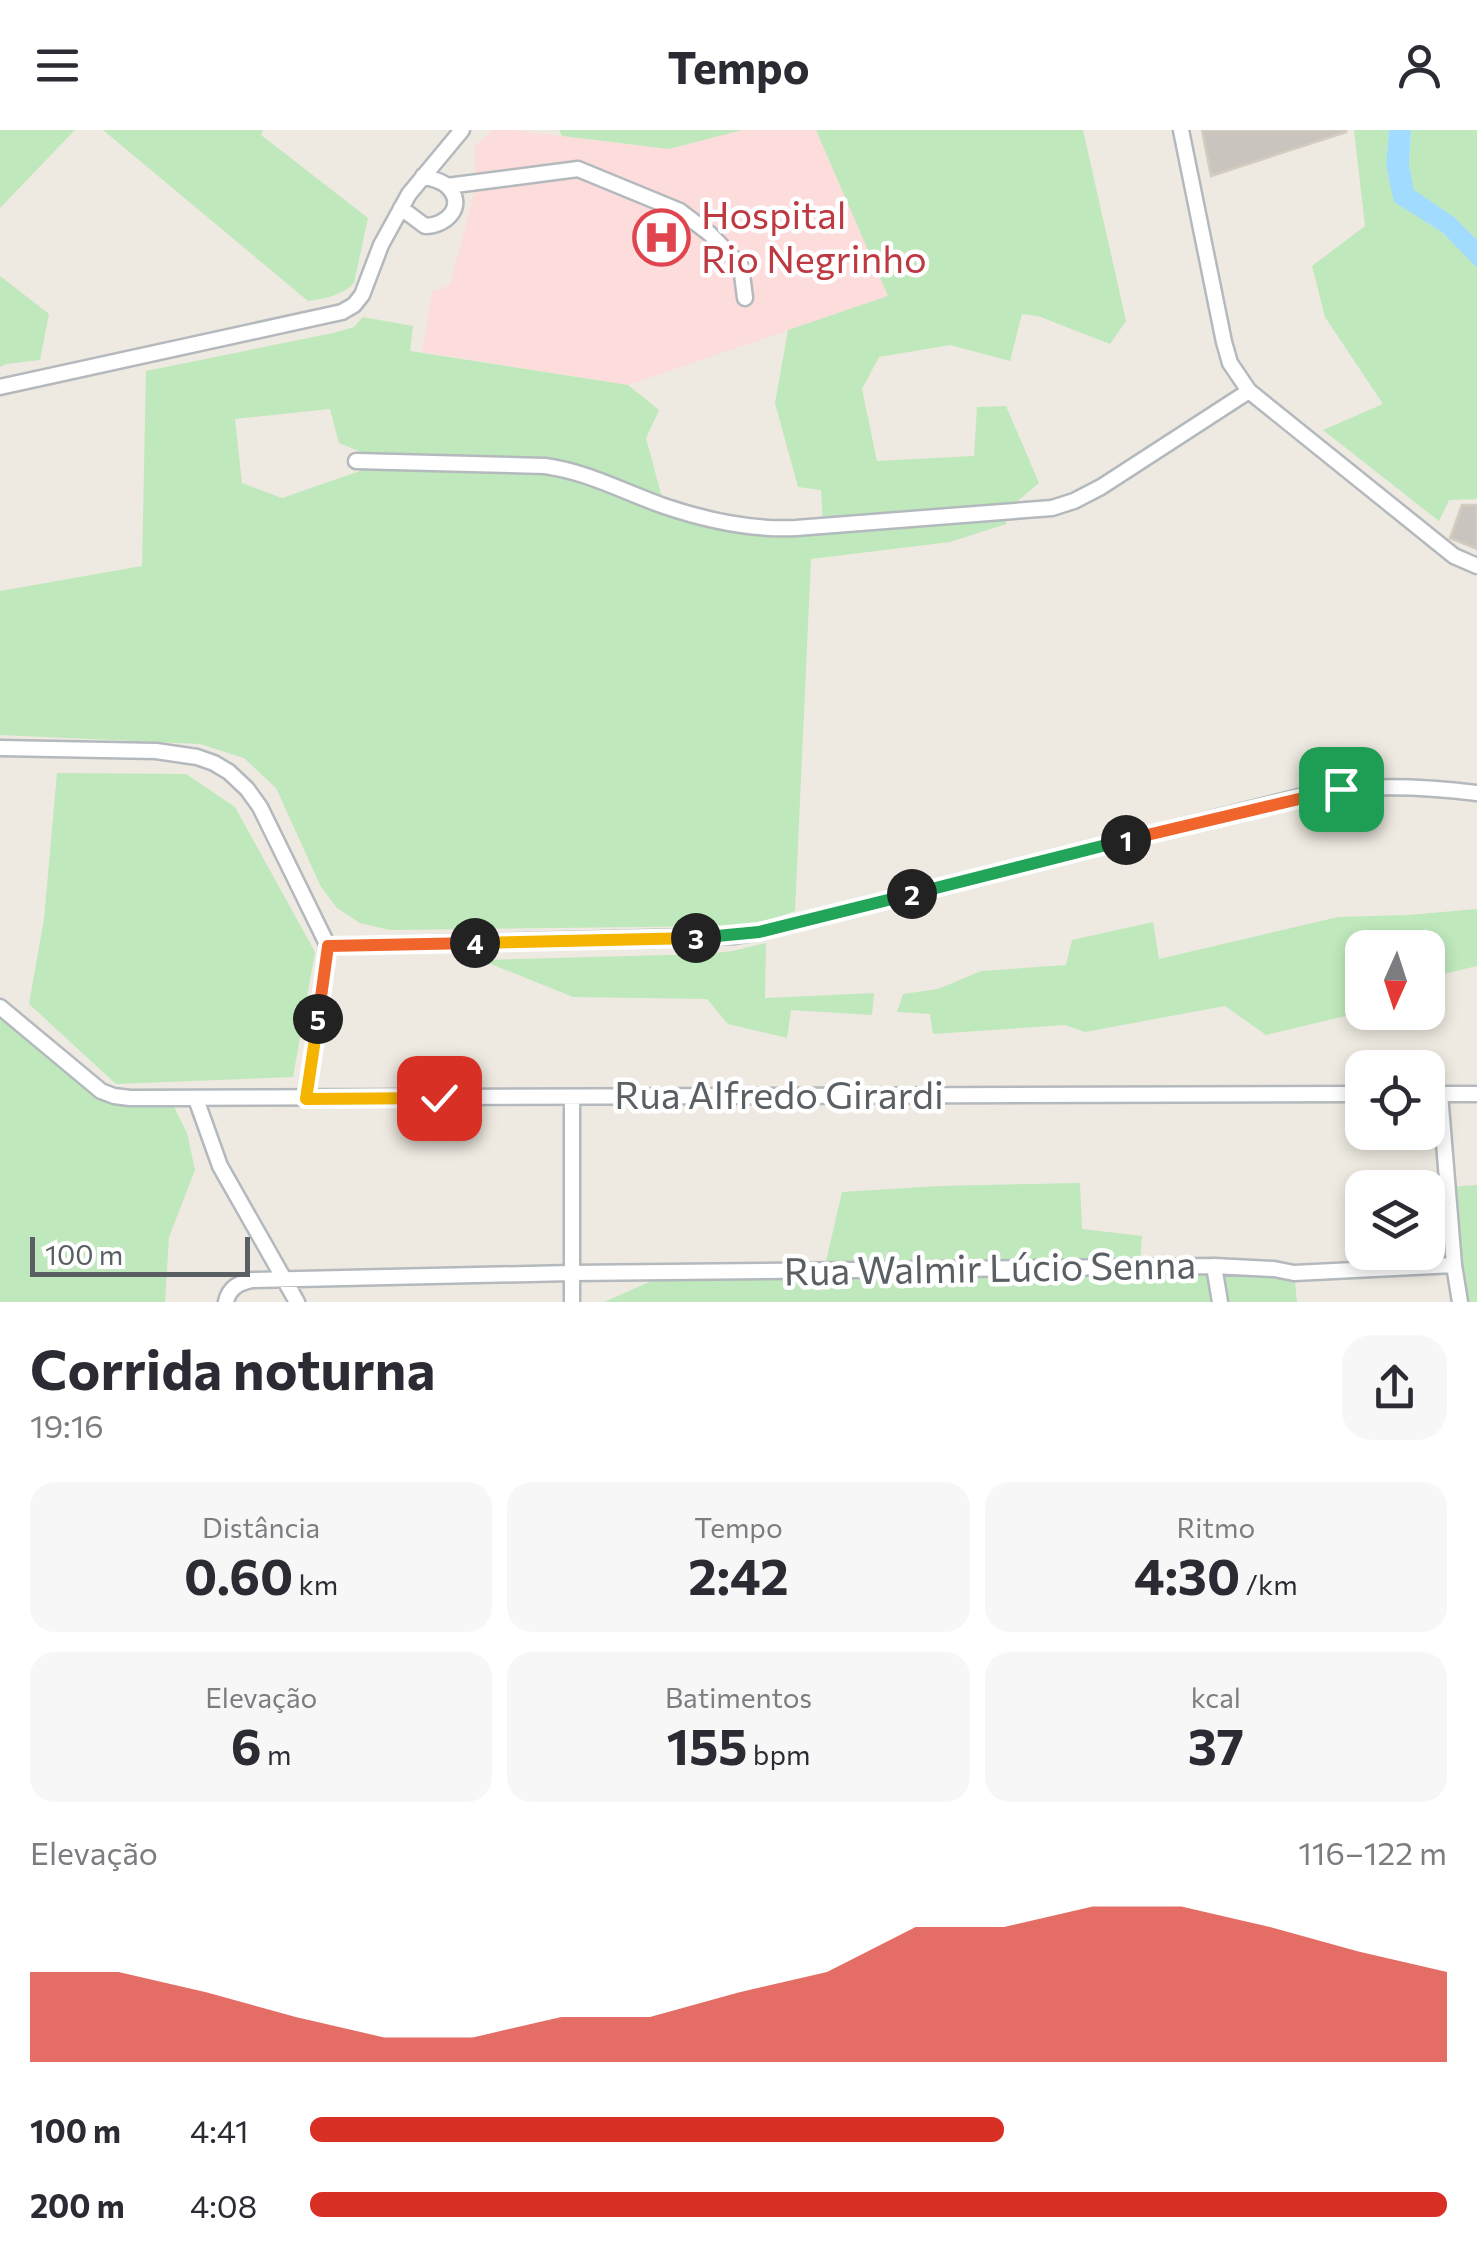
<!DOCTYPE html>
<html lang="pt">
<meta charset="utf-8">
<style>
body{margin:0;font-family:Commissioner,sans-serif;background:#f7f7f7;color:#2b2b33;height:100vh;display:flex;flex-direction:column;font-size:38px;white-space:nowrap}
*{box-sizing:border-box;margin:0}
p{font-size:32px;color:#7c7c81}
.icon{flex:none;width:55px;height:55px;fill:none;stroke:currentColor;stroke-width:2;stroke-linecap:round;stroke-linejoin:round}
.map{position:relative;height:1172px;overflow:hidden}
.panel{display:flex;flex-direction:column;background:#fff;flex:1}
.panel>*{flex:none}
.needle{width:65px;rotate:183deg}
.buttons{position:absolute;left:1345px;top:800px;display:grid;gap:20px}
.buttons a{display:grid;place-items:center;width:100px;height:100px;border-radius:20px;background:#fff;box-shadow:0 5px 15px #0003;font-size:50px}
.scale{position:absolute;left:30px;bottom:25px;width:220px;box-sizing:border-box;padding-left:10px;border:5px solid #5a5f64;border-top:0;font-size:28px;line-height:35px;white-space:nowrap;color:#5a5f64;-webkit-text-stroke:8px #fff;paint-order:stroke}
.pin{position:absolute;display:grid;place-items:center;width:85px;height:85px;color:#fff;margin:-42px;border-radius:20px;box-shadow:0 5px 15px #0006}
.km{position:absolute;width:50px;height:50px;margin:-25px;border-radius:50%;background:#222;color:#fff;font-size:28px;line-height:50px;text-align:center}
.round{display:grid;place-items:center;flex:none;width:105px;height:105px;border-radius:30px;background:#f7f7f7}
.head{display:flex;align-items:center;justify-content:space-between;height:170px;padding:0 30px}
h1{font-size:55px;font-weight:700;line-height:75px}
.metrics{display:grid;grid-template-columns:repeat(3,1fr);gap:15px;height:170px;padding:10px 30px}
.metrics div{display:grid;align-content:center;border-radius:25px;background:#f7f7f7;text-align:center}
.metrics b{font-size:50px;font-weight:700}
.metrics small{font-size:28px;font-weight:400}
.metrics p{font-size:28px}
.chart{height:280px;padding:20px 30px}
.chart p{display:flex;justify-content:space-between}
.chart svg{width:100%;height:180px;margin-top:10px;fill:#d93025;opacity:.7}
ul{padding:0 30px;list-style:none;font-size:32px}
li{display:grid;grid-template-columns:160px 120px 1fr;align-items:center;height:75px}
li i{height:25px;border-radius:12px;background:#d93025}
header{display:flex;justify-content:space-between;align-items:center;height:130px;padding:0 30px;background:#fff;font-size:45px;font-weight:700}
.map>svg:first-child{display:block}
</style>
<header><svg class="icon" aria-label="menu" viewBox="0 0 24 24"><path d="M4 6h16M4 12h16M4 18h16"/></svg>Tempo<svg class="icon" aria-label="person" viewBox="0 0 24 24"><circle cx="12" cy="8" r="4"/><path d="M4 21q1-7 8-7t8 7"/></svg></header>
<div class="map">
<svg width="1477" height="1172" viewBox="0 0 1477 1172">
<rect width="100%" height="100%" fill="#eeeae1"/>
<path fill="#fddcdc" d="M493,0H512L669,19L742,0H816L888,166L628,255L422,222L432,162L450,155L475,60V16Z"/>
<path fill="#bfe8bc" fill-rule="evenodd" d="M0,0H75L0,78Z
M103,0H263L261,5L368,88L354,153C341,166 326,168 308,171Z
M559,0H742L669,19L562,6Z
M816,0H1083L1126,191L1110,214L1038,186L1022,184L1010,231L950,215L879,227L862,259L877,331L974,326L977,277L1006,276L1039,353L1005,382L1006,394L950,412L811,429L795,781L757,794L731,796L390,800L360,793L337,778L321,757L276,658L244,628L200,614L0,605V461L142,436L146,241L333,203L354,197L363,187L413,196L410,221L628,255L659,280L646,308L664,375L754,396L823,394L821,360L798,357L775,273L788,200L888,166ZM330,279L339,313L386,332L282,368L242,353L235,289Z
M1354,0H1389L1386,36L1395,72L1442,102L1477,138V369L1449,370L1439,391L1323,300L1383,274L1325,187L1312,136L1365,96Z
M1411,0H1477V110L1454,87L1414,61L1409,35Z
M0,146L49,184L40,230L6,234L0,237Z
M57,643L186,644L235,677L315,822L293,947L116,954L29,874L44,789Z
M1477,779V836L1439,845L1428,854V818H1362V882L1266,905L1225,876L1085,902L1065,895L933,904L930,884L897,882L903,864L938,859L981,841L1066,835L1072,810L1153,792L1159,829L1338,787L1408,785Z
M766,813L765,868L874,863L872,885L791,880L787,908L728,894L707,869L573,867L481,830L705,824L733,821Z
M0,877L101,961L170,969L187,1003L195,1040L169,1107L165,1172H0Z
M1080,1053L1082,1099L1142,1106L1140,1137L1294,1143L1297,1172H604L672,1142L824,1140L842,1062L939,1056Z
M1477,1055V1172H1460L1448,1057Z"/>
<path fill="#a1dcff" d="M1389,0H1411L1409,35L1414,60L1454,87L1477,110V138L1442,102L1394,72L1386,36Z"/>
<path fill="#c9c5be" stroke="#d3ccbf" stroke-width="2.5" d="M1202,0H1346V2L1211,46Z
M1462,375H1477V419L1450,408Z"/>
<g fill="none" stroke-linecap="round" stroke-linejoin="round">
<defs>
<path id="minor" d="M1181,0L1224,212L1230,233L1249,261L1454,426L1477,436
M447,56L578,39L680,81L710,104L741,136L745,168
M401,78L425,96C447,96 467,75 447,56C441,50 431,49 423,46
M0,257L342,182L354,175L362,165L381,115L409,64L462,0
M356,331L545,336C588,342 624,362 664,376C705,390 753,400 796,398L1052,378L1074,371L1101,357L1249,261
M0,618L156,621L197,627L214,633L229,642L247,659L260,677L328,816
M328,816L735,806L759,802L1315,663C1370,654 1422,656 1477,663
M0,877L101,961L114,966L130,968L1362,964
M1428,964H1477
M1440,964L1454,1135L1460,1172
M196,969L220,1036L297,1172
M306,969L328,816
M1214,1136L1220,1172
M226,1172C229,1158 238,1153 252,1150L572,1143L1214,1136L1274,1139L1294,1143L1454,1135
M572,1172V967"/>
</defs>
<use href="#minor" stroke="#b4b9bd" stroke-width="19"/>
<use href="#minor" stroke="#fff" stroke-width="14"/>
</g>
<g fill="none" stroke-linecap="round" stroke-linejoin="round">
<defs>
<path id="split-1" d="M1126,710L1341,659"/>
<path id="split-2" d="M912,764L1126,710"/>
<path id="split-3" d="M696,808L759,802L912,764"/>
<path id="split-4" d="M475,813L696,808"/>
<path id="split-5" d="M318,889L328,816L475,813"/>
<path id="split-6" d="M318,889L306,969L439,968"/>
</defs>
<use href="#split-1" stroke="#fff" stroke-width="20"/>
<use href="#split-2" stroke="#fff" stroke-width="20"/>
<use href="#split-3" stroke="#fff" stroke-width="20"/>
<use href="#split-4" stroke="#fff" stroke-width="20"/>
<use href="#split-5" stroke="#fff" stroke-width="20"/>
<use href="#split-6" stroke="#fff" stroke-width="20"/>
<use href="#split-1" stroke="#f0652b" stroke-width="12"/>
<use href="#split-2" stroke="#22a559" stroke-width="12"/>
<use href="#split-3" stroke="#22a559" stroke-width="12"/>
<use href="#split-4" stroke="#f5b400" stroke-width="12"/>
<use href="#split-5" stroke="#f0652b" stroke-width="12"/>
<use href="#split-6" stroke="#f5b400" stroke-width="12"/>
</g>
<defs>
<symbol id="hospital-ring" viewBox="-11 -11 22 22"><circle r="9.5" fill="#fff" stroke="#e0444e" stroke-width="1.5"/><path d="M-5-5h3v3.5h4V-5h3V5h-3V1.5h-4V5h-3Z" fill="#e0444e"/></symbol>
</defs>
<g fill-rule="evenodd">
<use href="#hospital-ring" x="630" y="76" width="63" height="63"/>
</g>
<g text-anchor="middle" stroke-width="9" stroke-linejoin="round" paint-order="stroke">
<g font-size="38" fill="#be3a42" stroke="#fff" text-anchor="start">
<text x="701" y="99">Hospital<tspan x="701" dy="44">Rio Negrinho</tspan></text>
</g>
<g font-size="38" fill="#5a5f64" stroke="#fff">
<text x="779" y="979">Rua Alfredo Girardi</text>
<text transform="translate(990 1139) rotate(-1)" y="13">Rua Walmir Lúcio Senna</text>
</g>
</g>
</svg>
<div class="buttons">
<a><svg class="needle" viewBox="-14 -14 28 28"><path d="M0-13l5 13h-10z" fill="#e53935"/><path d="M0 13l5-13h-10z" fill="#7c7c81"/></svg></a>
<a><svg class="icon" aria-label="locate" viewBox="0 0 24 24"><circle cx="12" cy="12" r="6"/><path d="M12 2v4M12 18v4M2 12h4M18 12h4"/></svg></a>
<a><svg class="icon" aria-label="layers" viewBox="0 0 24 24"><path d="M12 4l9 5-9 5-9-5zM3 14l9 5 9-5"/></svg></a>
</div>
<div class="scale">100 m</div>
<div class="pin" style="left:1341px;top:659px;background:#1e9e55"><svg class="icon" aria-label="arrive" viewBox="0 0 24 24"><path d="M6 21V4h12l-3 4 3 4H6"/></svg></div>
<div class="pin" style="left:439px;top:968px;background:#d93025"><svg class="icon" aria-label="check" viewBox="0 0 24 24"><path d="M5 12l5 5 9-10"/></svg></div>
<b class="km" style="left:1126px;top:710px">1</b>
<b class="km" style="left:912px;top:764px">2</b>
<b class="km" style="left:696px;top:808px">3</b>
<b class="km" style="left:475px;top:813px">4</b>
<b class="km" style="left:318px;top:889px">5</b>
</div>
<section class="panel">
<div class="head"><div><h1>Corrida noturna</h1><p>19:16</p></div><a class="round"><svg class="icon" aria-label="share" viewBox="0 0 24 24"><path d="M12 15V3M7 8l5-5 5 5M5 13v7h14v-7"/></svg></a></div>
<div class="metrics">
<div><p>Distância</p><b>0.60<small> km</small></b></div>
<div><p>Tempo</p><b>2:42</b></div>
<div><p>Ritmo</p><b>4:30<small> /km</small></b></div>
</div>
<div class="metrics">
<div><p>Elevação</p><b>6<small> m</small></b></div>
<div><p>Batimentos</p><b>155<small> bpm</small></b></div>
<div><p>kcal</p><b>37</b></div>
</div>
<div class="chart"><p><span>Elevação</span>116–122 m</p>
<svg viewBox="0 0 160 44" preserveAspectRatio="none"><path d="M0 44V22L10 22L20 27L30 33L40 38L50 38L60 33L70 33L80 27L90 22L100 11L110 11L120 6L130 6L140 11L150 17L160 22V44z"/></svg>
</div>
<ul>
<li><b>100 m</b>4:41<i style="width:61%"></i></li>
<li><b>200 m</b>4:08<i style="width:100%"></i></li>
</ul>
</section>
